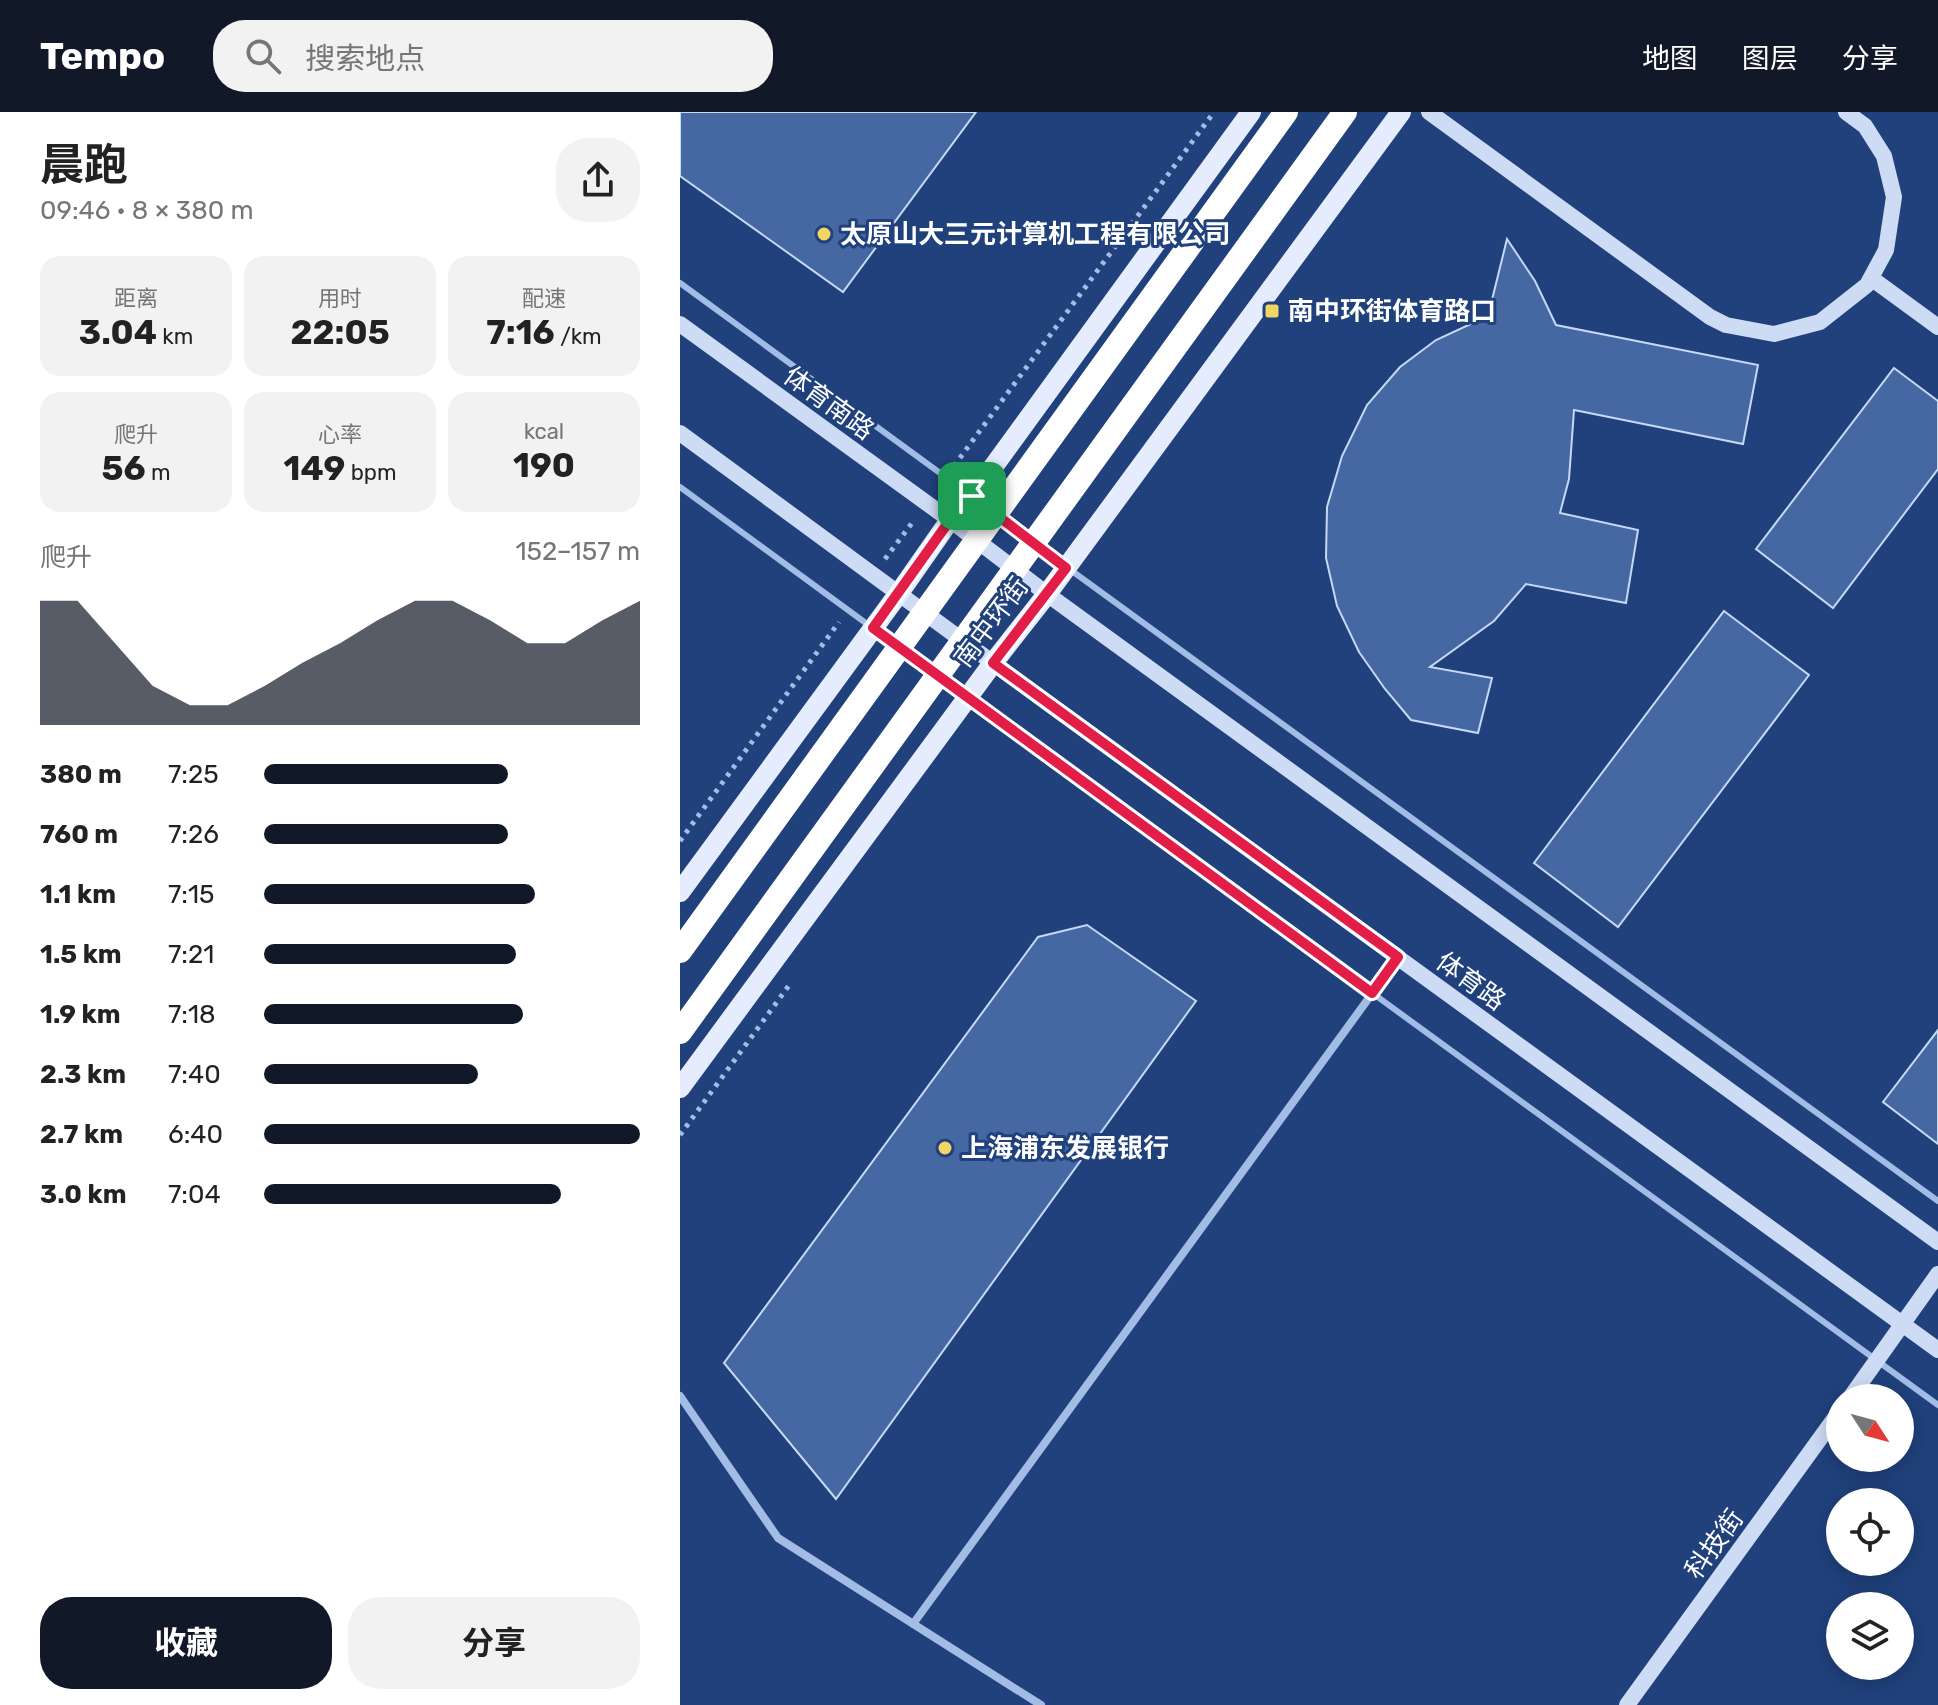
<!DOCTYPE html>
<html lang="zh">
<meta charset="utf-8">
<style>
body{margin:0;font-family:Rubik,"Noto Sans SC",sans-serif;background:#f2f2f2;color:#222;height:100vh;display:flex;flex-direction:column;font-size:30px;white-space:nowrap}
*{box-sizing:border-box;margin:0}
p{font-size:26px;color:#767676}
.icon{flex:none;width:44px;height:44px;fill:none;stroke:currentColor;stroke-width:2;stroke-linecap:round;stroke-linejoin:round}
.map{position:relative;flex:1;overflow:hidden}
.panel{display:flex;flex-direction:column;background:#fff;width:680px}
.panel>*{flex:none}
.needle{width:52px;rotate:126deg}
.fabs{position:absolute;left:1146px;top:1272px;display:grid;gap:16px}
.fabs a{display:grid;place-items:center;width:88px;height:88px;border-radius:50%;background:#fff;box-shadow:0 4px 20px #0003;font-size:40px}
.pin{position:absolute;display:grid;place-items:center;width:68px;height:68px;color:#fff;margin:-34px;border-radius:16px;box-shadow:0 4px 12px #0006}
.round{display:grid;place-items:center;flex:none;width:84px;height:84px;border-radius:32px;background:#f2f2f2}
.summary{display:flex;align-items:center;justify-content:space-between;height:136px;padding:0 40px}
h1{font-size:44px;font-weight:700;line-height:60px}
.figures{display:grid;grid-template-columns:repeat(3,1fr);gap:12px;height:136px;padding:8px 40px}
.figures div{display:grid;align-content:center;border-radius:20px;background:#f2f2f2;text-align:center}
.figures b{font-size:34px;font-weight:700}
.figures small{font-size:22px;font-weight:400}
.figures p{font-size:22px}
.chart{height:224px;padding:16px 40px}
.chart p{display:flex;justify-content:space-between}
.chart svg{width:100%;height:144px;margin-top:8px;fill:#111827;opacity:.7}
.cta{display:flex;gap:16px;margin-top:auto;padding:16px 40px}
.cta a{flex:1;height:92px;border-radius:32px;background:#111827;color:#fff;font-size:32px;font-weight:700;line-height:92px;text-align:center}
.cta a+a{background:#f2f2f2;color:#222}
ul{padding:0 40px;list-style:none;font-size:26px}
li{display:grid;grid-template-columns:128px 96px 1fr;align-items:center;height:60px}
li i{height:20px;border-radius:10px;background:#111827}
header{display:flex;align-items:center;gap:48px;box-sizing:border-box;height:112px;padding:0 40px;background:#111827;color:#fff}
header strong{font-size:38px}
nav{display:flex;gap:44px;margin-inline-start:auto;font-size:28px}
.search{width:560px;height:72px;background:#f2f2f2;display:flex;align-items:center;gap:20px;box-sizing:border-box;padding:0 28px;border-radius:32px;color:#767676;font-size:30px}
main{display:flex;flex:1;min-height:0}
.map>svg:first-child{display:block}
</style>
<header>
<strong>Tempo</strong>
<div class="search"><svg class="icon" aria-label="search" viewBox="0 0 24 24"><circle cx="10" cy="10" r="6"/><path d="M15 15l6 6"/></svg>搜索地点</div>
<nav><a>地图</a><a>图层</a><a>分享</a></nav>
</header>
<main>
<section class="panel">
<div class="summary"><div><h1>晨跑</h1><p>09:46 · 8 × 380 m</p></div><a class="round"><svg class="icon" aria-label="share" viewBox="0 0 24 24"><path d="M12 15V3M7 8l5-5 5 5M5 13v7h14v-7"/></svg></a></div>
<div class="figures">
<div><p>距离</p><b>3.04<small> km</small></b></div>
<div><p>用时</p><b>22:05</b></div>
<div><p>配速</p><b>7:16<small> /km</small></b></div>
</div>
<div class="figures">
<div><p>爬升</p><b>56<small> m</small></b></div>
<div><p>心率</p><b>149<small> bpm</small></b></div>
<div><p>kcal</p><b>190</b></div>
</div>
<div class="chart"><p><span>爬升</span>152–157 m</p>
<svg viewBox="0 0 160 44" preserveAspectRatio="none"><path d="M0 44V6L10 6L20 19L30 32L40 38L50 38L60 32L70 25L80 19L90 12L100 6L110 6L120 12L130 19L140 19L150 12L160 6V44z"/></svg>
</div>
<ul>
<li><b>380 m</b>7:25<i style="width:65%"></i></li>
<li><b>760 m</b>7:26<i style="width:65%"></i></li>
<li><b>1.1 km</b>7:15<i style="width:72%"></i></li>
<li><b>1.5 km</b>7:21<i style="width:67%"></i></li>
<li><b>1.9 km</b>7:18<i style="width:69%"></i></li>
<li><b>2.3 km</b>7:40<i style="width:57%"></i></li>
<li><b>2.7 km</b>6:40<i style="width:100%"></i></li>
<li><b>3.0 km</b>7:04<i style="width:79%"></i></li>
</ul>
<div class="cta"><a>收藏</a><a>分享</a></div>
</section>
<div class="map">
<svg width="1258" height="1593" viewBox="0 0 1258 1593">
<rect width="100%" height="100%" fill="#20417c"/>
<path fill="#4568a3" stroke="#c6d8f5" stroke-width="2" d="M0,0H296L163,180L0,64Z
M827,127L855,169L876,213L1078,253L1063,332L894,298L889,367L880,401L958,418L946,491L846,472L814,509L750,555L812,566L798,621L731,608L705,577L679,540L657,494L646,446L647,395L662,344L687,293L720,255L756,228L808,204Z
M1214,256L1258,289V357L1153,496L1076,437Z
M1044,499L1129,563L938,815L854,751Z
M407,813L516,889L156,1387L44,1251L358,825Z
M1258,918V1032L1203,990Z"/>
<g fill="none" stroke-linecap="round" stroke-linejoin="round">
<path stroke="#a3bce6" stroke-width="5" stroke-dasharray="4 6" stroke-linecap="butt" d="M274,354L534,0
M205,447L235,407
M0,729L159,510
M0,1023L110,872"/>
<path stroke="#a3bce6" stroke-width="6" d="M0,171L312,399
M0,375L213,531
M320,406L350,428
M359,435L1258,1089
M222,538L252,560
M261,567L1258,1293"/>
<path stroke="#a3bce6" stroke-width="8" d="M0,1284L98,1426L361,1593
M233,1512L718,846"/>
<path stroke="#cddbf5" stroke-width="16" d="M749,0L1030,205L1046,213L1094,222L1140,210L1187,173L1206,138L1214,85L1204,44L1185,14L1166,0
M1191,166L1258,215
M0,212L270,408L367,482L1258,1130
M0,321L369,592L1258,1238
M1170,1286L1258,1162
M947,1593L1160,1299"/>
<path stroke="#e4ecfd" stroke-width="20" d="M0,780L219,481L270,408L292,384L571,0
M0,976L313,551L367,482L721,0"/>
<path stroke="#fff" stroke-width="24" d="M0,839L606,0
M0,920L665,0"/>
</g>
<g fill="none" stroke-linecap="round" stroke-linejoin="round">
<defs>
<path id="route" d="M292,384L386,456L313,551L718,845L692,881L193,516L270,408Z"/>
</defs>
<use href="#route" stroke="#fff" stroke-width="16"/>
<use href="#route" stroke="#e11d48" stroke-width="10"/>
</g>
<g fill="#f3d564" stroke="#20417c" stroke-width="3">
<circle cx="144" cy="122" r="8"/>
<rect x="584" y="191" width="16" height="16" rx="4"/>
<circle cx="265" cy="1036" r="8"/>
</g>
<g text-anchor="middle" stroke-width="6" stroke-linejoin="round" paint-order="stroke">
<g font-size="26" font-weight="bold" fill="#fff" stroke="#20417c" text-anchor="start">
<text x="160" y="131">太原山大三元计算机工程有限公司</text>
<text x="608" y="208">南中环街体育路口</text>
<text x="281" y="1045">上海浦东发展银行</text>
</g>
<g font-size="26" fill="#fff" stroke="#20417c">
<text transform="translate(149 291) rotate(36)" y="9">体育南路</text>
<text transform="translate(311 510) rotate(-53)" y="9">南中环街</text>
<text transform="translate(791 869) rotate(36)" y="9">体育路</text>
<text transform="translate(1034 1432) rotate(-54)" y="9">科技街</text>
</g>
</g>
</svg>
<div class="fabs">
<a><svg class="needle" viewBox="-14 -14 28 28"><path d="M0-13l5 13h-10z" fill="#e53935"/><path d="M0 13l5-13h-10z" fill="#767676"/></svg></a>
<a><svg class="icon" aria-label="locate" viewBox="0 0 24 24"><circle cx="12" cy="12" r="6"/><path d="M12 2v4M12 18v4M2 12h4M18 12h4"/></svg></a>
<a><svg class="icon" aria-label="layers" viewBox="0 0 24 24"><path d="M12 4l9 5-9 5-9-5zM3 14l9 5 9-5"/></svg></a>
</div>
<div class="pin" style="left:292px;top:384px;background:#1e9e55"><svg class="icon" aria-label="arrive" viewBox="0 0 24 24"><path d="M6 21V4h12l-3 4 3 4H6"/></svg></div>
</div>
</main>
